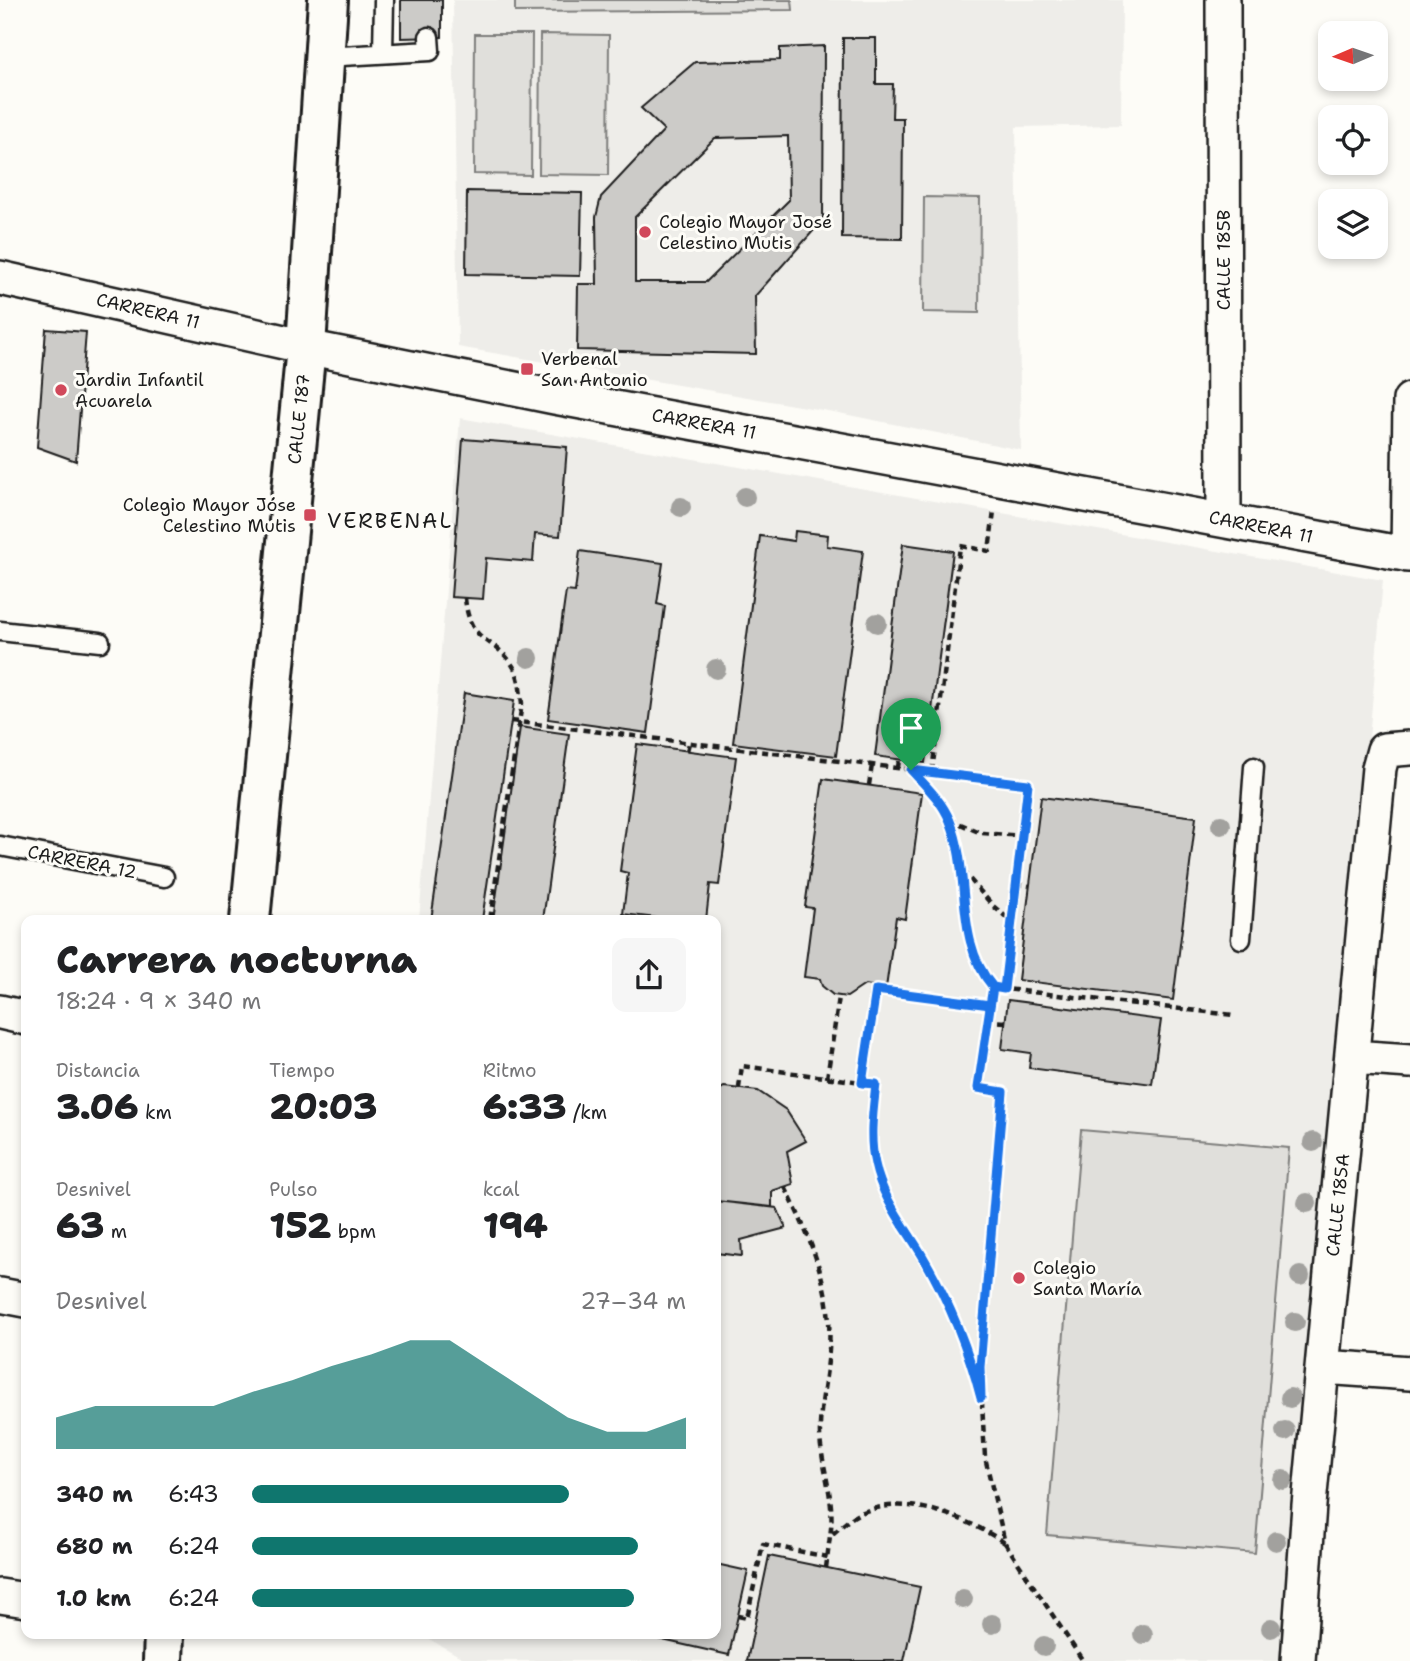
<!DOCTYPE html>
<html lang="es">
<meta charset="utf-8">
<style>
body{margin:0;font-family:"Shantell Sans",sans-serif;background:#f6f6f6;color:#202124;height:100vh;display:flex;flex-direction:column;font-size:26px;white-space:nowrap}
*{box-sizing:border-box;margin:0}
p{font-size:23px;color:#757577}
.icon{flex:none;width:38px;height:38px;fill:none;stroke:currentColor;stroke-width:2;stroke-linecap:round;stroke-linejoin:round}
.map{position:relative;flex:1;overflow:hidden}
.details{position:absolute;left:21px;top:915px;width:700px;height:724px;display:flex;flex-direction:column;background:#fff;border-radius:14px;box-shadow:0 4px 10px #0003}
.details>*{flex:none}
.needle{width:46px;rotate:268deg}
.controls{position:absolute;left:1318px;top:21px;display:grid;gap:14px}
.controls a{display:grid;place-items:center;width:70px;height:70px;border-radius:14px;background:#fff;box-shadow:0 4px 10px #0003;font-size:35px}
.pin{position:absolute;display:grid;place-items:center;width:60px;height:60px;color:#fff;margin:-72px -30px;border-radius:50% 50% 50% 0;rotate:-45deg;box-shadow:0 0 7px #0007}
.pin .icon{rotate:45deg}
.round{display:grid;place-items:center;flex:none;width:74px;height:74px;border-radius:14px;background:#f6f6f6}
.summary{display:flex;align-items:center;justify-content:space-between;height:119px;padding:0 35px}
h1{font-size:38px;font-weight:800;line-height:52px}
.metrics{display:grid;grid-template-columns:repeat(3,1fr);gap:10px;height:119px;padding:7px 35px}
.metrics div{display:grid;align-content:center}
.metrics b{font-size:35px;font-weight:800}
.metrics small{font-size:19px;font-weight:400}
.metrics p{font-size:19px}
.chart{height:196px;padding:14px 35px}
.chart p{display:flex;justify-content:space-between}
.chart svg{width:100%;height:126px;margin-top:7px;fill:#0f766e;opacity:.7}
ul{padding:0 35px;list-style:none;font-size:23px}
li{display:grid;grid-template-columns:112px 84px 1fr;align-items:center;height:52px}
li i{height:18px;border-radius:9px;background:#0f766e}
.map>svg:first-child{display:block}
</style>
<div class="map">
<svg width="1410" height="1661" viewBox="0 0 1410 1661">
<rect width="100%" height="100%" fill="#fdfcf7"/>
<filter id="ink" filterUnits="userSpaceOnUse"><feTurbulence type="fractalNoise" baseFrequency=".0143" numOctaves="2"/><feDisplacementMap in="SourceGraphic" scale="14" xChannelSelector="R" yChannelSelector="G"/><feConvolveMatrix kernelMatrix="1 2 1 2 8 2 1 2 1" color-interpolation-filters="sRGB"/></filter>
<g filter="url(#ink)">
<path fill="#eeede9" d="M453,0H1122L1121,125L1016,127L1021,450L834,412L458,347Z
M460,418L1383,580L1288,1661H468L422,1635L716,1634V920H419Z"/>
<path fill="#e0dfdb" stroke="#7e7e7c" stroke-width="2" d="M515,0H792L793,10L515,12Z
M475,34H532L531,175L474,174Z
M540,34L609,35L608,175L539,174Z
M924,197L980,198L979,313L923,312Z
M1081,1130L1289,1148L1255,1553L1047,1535Z"/>
<path fill="#cccbc8" stroke="#1c1c1c" stroke-width="2" fill-rule="evenodd" d="M401,0H442V37L401,38Z
M843,38H876V84H893L892,118H903L902,239L842,238Z
M824,46L823,220L755,296L756,354L577,350L578,284H597L596,217L601,197L664,130L641,108L695,62L780,60V48ZM788,136L789,200L706,282H635V217L715,138Z
M467,191L582,193L580,276L466,274Z
M46,329L86,332L76,461L37,447Z
M463,439L567,447L560,536L535,534L533,562L486,558L483,599L451,597Z
M795,531L828,535L827,546L863,551L836,756L733,743L760,536L794,541Z
M903,544L953,551L925,763L875,756Z
M580,551L663,563L657,604L665,606L648,733L548,719L566,591L575,592Z
M464,693L514,701L482,920H431Z
M520,727L569,734L543,920H493Z
M637,744L736,757L719,885L710,884L706,920H674L623,914L628,873L620,871Z
M823,779L922,793L905,919L896,917L886,988L865,985L847,997L833,995L822,986L820,979L804,977L813,908L805,907Z
M1041,797L1196,817L1173,1000L1018,980Z
M1008,1000L1161,1020L1152,1084L1029,1068L1031,1053L1002,1049Z
M724,1087L758,1091L786,1110L806,1141L787,1151L793,1184L772,1191V1207L716,1201V1092Z
M716,1201L777,1208L786,1228L741,1240L742,1256L716,1253Z
M769,1556L920,1587L904,1661H747Z
M716,1564L748,1571L729,1655L636,1634H716Z"/>
<g fill="none" stroke-linecap="round" stroke-linejoin="round">
<defs>
<path id="lane" d="M383,53L384,0
M324,57L430,51L429,37
M0,631L100,642
M0,846L164,877
M1241,939L1254,767"/>
<path id="street" d="M1223,0L1224,520
M0,278L306,347L555,397L1410,555
M1408,555L1410,400
M0,1012L26,1018
M1352,1057L1410,1061
M0,1295L26,1300
M1323,1367L1410,1373
M0,1596L26,1600
M1298,1661L1309,1505L1379,768L1384,750L1410,748"/>
<path id="secondary" d="M250,920L306,347L328,0
M163,1661L164,1634"/>
</defs>
<use href="#lane" stroke="#1c1c1c" stroke-width="23"/>
<use href="#street" stroke="#1c1c1c" stroke-width="38"/>
<use href="#secondary" stroke="#1c1c1c" stroke-width="44"/>
<path stroke="#1c1c1c" stroke-width="4.5" stroke-dasharray="7 5" stroke-linecap="butt" d="M465,598C470,647 494,635 513,666C520,677 520,691 522,703L490,920
M511,721L1028,784L1005,989L1233,1015
M687,751L689,743
M898,768L899,759
M911,770C926,786 942,801 950,821C972,876 953,939 993,987
M932,772L960,546L989,551L994,511
M869,785L872,765
M949,819L981,833L1022,836
M962,870L993,906L1011,921
M1016,884L1029,886
M990,1005L993,987L1005,989
M1005,1022L988,1021L978,1088L1003,1092L980,1367L985,1457L1005,1543L1083,1661
M827,1078L839,997
M862,1083L876,990L990,1005L988,1021
M739,1088L742,1066L876,1084C873,1111 869,1138 874,1164C882,1200 906,1227 924,1258C947,1301 967,1344 979,1391
M785,1187C811,1239 833,1290 829,1350C827,1379 819,1407 820,1436C822,1470 836,1501 830,1536
M826,1568L830,1536C839,1529 850,1517 861,1513C908,1493 965,1517 1005,1543
M738,1616L747,1618L763,1544L828,1557"/>
<use href="#lane" stroke="#fdfcf7" stroke-width="18"/>
<use href="#street" stroke="#fdfcf7" stroke-width="33"/>
<use href="#secondary" stroke="#fdfcf7" stroke-width="38"/>
</g>
<g fill="#a2a19e">
<circle cx="745" cy="497" r="10"/>
<circle cx="681" cy="507" r="10"/>
<circle cx="877" cy="623" r="10"/>
<circle cx="529" cy="658" r="10"/>
<circle cx="716" cy="669" r="10"/>
<circle cx="1221" cy="825" r="10"/>
<circle cx="1313" cy="1142" r="10"/>
<circle cx="1307" cy="1203" r="10"/>
<circle cx="1300" cy="1276" r="10"/>
<circle cx="1295" cy="1322" r="10"/>
<circle cx="1290" cy="1398" r="10"/>
<circle cx="1285" cy="1431" r="10"/>
<circle cx="1283" cy="1480" r="10"/>
<circle cx="1276" cy="1541" r="10"/>
<circle cx="963" cy="1599" r="10"/>
<circle cx="992" cy="1624" r="10"/>
<circle cx="1271" cy="1628" r="10"/>
<circle cx="1143" cy="1634" r="10"/>
<circle cx="1044" cy="1646" r="10"/>
</g>
</g>
<g fill="none" stroke-linecap="round" stroke-linejoin="round" filter="url(#ink)">
<defs>
<path id="route" d="M911,770C926,786 942,801 950,821C972,875 953,940 993,987L978,1088L1003,1092L980,1367L981,1398C968,1348 948,1299 922,1255C904,1225 882,1198 875,1164C869,1138 873,1111 876,1084L862,1083L876,990L990,1005L993,987L1004,989L1028,784L911,770"/>
</defs>
<use href="#route" stroke="#fff" stroke-width="14"/>
<use href="#route" stroke="#1a73e8" stroke-width="9"/>
</g>
<g fill="#d1495b" stroke="#fdfcf7" stroke-width="2.5">
<circle cx="645" cy="232" r="7"/>
<rect x="520" y="362" width="14" height="14" rx="3.5"/>
<circle cx="61" cy="390" r="7"/>
<rect x="303" y="508" width="14" height="14" rx="3.5"/>
<circle cx="1019" cy="1278" r="7"/>
</g>
<g text-anchor="middle" stroke-width="6" stroke-linejoin="round" paint-order="stroke">
<g font-size="18" fill="#1c1c1c" stroke="#fdfcf7" text-anchor="start">
<text x="659" y="228">Colegio Mayor José<tspan x="659" dy="21">Celestino Mutis</tspan></text>
<text x="541" y="365">Verbenal<tspan x="541" dy="21">San Antonio</tspan></text>
<text x="75" y="386">Jardin Infantil<tspan x="75" dy="21">Acuarela</tspan></text>
<text x="296" y="511" text-anchor="end">Colegio Mayor Jóse<tspan x="296" dy="21">Celestino Mutis</tspan></text>
<text x="1033" y="1274">Colegio<tspan x="1033" dy="21">Santa María</tspan></text>
</g>
<g font-size="18" fill="#1c1c1c" stroke="#fdfcf7">
<text transform="translate(1224 260) rotate(-90)" y="6">CALLE 185B</text>
<text transform="translate(148 311) rotate(13)" y="6">CARRERA 11</text>
<text transform="translate(299 419) rotate(-84)" y="6">CALLE 187</text>
<text transform="translate(704 424) rotate(10)" y="6">CARRERA 11</text>
<text transform="translate(1261 527) rotate(11)" y="6">CARRERA 11</text>
<text transform="translate(82 862) rotate(11)" y="6">CARRERA 12</text>
<text transform="translate(1338 1205) rotate(-84)" y="6">CALLE 185A</text>
</g>
<g font-size="21" letter-spacing="2" fill="#1c1c1c" stroke="#fdfcf7">
<text x="390" y="528">VERBENAL</text>
</g>
</g>
</svg>
<div class="controls">
<a><svg class="needle" viewBox="-14 -14 28 28"><path d="M0-13l5 13h-10z" fill="#e53935"/><path d="M0 13l5-13h-10z" fill="#757577"/></svg></a>
<a><svg class="icon" aria-label="locate" viewBox="0 0 24 24"><circle cx="12" cy="12" r="6"/><path d="M12 2v4M12 18v4M2 12h4M18 12h4"/></svg></a>
<a><svg class="icon" aria-label="layers" viewBox="0 0 24 24"><path d="M12 4l9 5-9 5-9-5zM3 14l9 5 9-5"/></svg></a>
</div>
<div class="pin" style="left:911px;top:770px;background:#1e9e55"><svg class="icon" aria-label="arrive" viewBox="0 0 24 24"><path d="M6 21V4h12l-3 4 3 4H6"/></svg></div>
<section class="details">
<div class="summary"><div><h1>Carrera nocturna</h1><p>18:24 · 9 × 340 m</p></div><a class="round"><svg class="icon" aria-label="share" viewBox="0 0 24 24"><path d="M12 15V3M7 8l5-5 5 5M5 13v7h14v-7"/></svg></a></div>
<div class="metrics">
<div><p>Distancia</p><b>3.06<small> km</small></b></div>
<div><p>Tiempo</p><b>20:03</b></div>
<div><p>Ritmo</p><b>6:33<small> /km</small></b></div>
</div>
<div class="metrics">
<div><p>Desnivel</p><b>63<small> m</small></b></div>
<div><p>Pulso</p><b>152<small> bpm</small></b></div>
<div><p>kcal</p><b>194</b></div>
</div>
<div class="chart"><p><span>Desnivel</span>27–34 m</p>
<svg viewBox="0 0 160 44" preserveAspectRatio="none"><path d="M0 44V33L10 29L20 29L30 29L40 29L50 24L60 20L70 15L80 11L90 6L100 6L110 15L120 24L130 33L140 38L150 38L160 33V44z"/></svg>
</div>
<ul>
<li><b>340 m</b>6:43<i style="width:73%"></i></li>
<li><b>680 m</b>6:24<i style="width:89%"></i></li>
<li><b>1.0 km</b>6:24<i style="width:88%"></i></li>
</ul>
</section>
</div>
